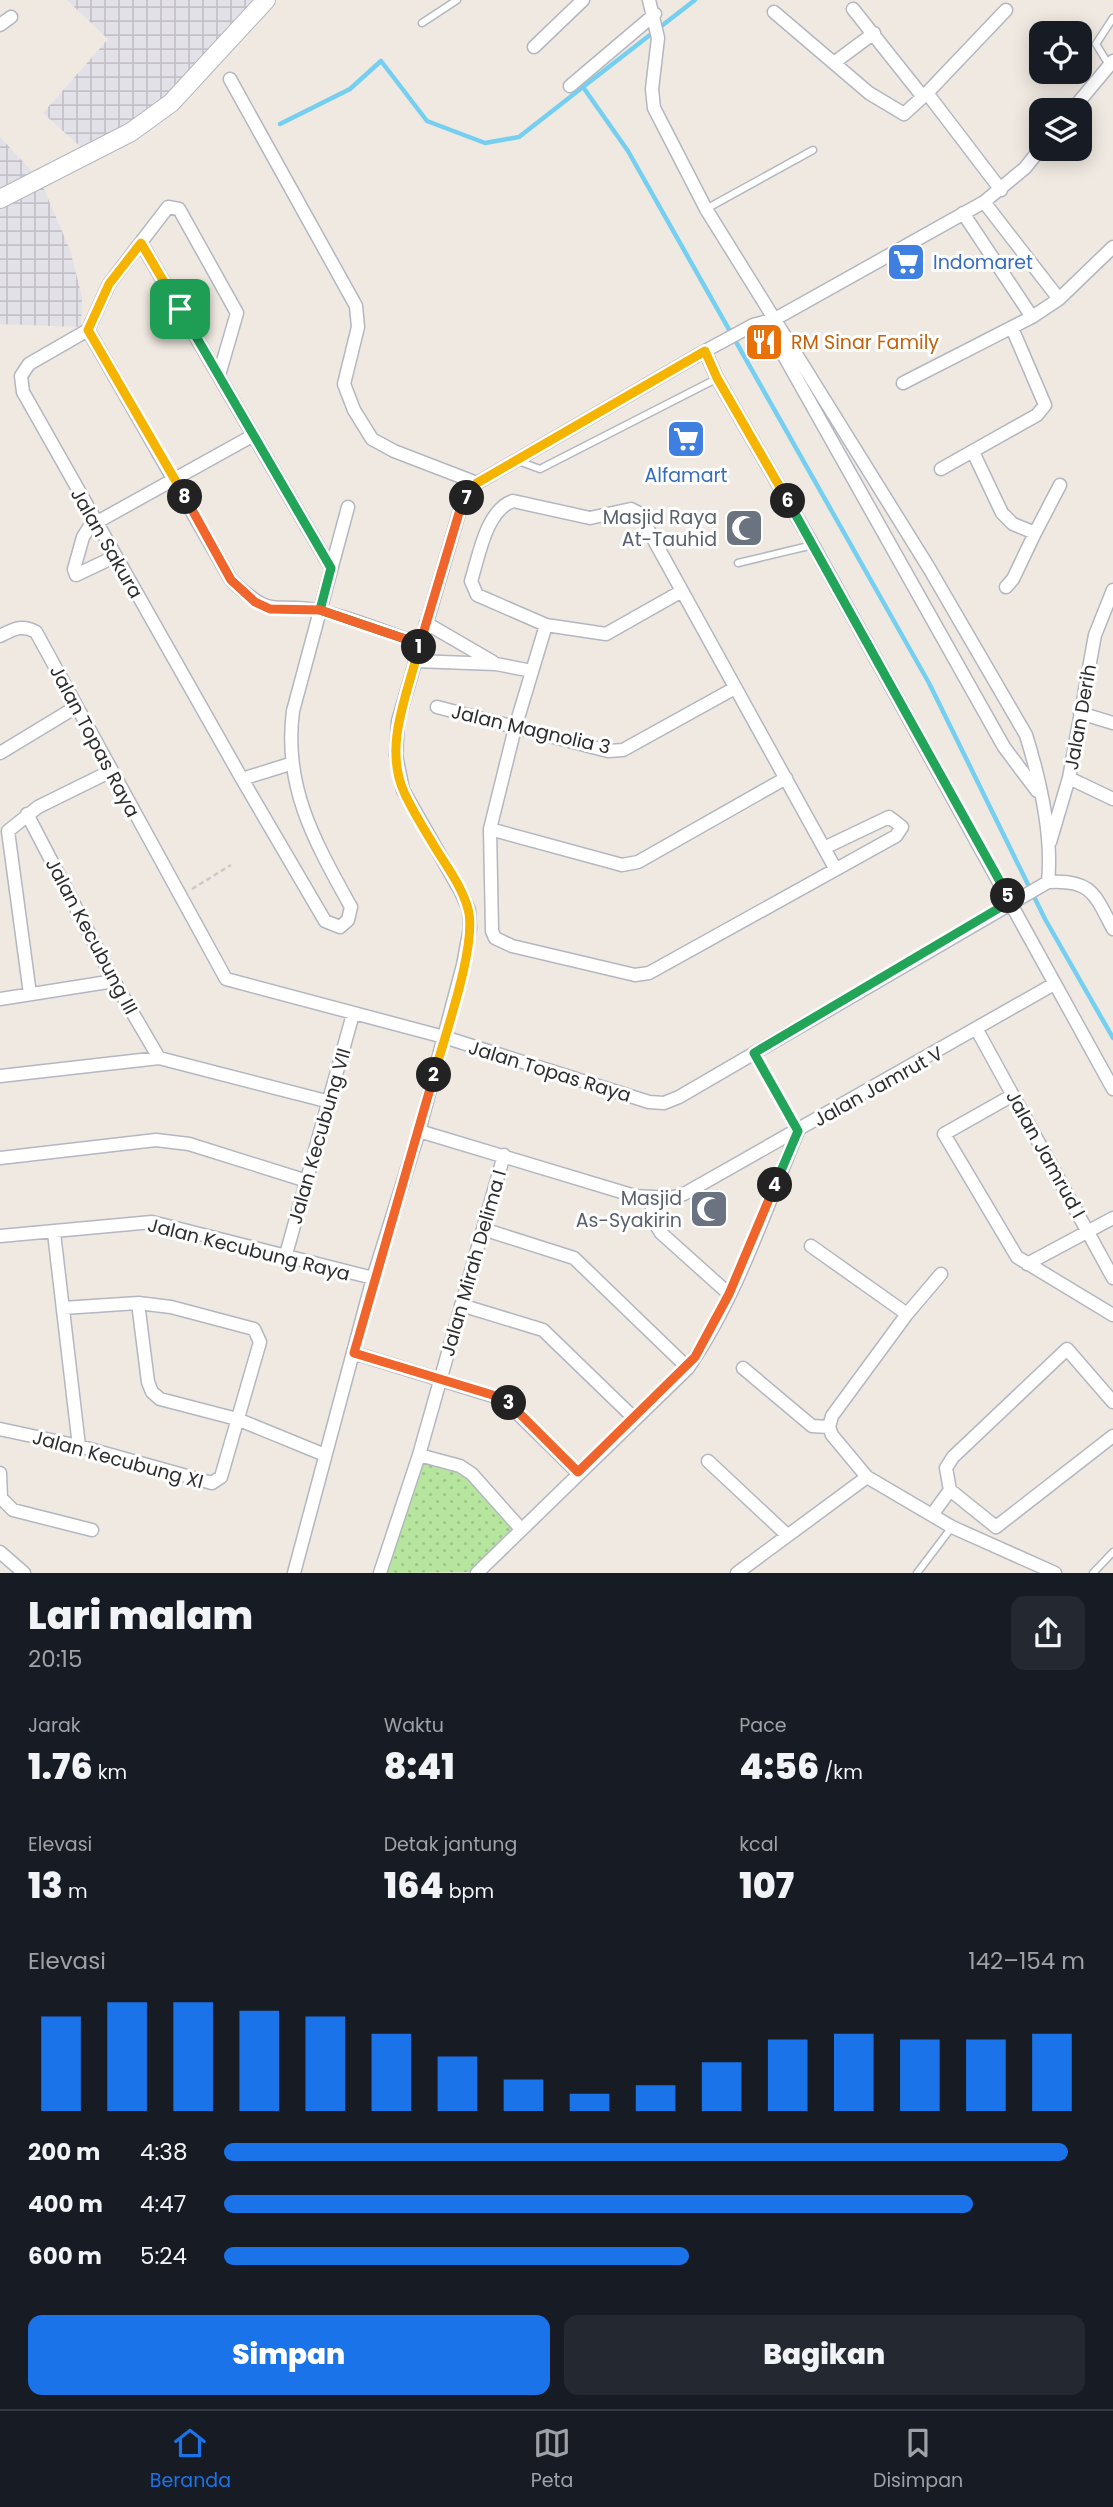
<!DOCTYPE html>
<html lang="id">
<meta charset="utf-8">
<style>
body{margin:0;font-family:Poppins,sans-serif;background:#242831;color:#f1f3f6;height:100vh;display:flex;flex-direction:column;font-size:26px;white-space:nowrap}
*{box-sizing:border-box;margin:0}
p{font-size:23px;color:#9ea1a6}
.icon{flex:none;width:38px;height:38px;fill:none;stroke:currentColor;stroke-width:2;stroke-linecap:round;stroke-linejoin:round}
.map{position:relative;height:1573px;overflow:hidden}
.drawer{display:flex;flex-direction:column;background:#171b24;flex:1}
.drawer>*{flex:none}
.tools{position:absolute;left:1029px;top:21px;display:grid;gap:14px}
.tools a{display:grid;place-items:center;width:63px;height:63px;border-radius:14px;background:#171b24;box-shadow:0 4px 18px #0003;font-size:35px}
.pin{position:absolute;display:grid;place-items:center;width:60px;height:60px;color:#fff;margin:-30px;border-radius:14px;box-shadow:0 4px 10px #0006}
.km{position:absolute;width:35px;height:35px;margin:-18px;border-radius:50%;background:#222;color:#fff;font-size:19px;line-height:35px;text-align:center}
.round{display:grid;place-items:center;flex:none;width:74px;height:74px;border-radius:14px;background:#242831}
.summary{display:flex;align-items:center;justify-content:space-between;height:119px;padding:0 28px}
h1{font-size:38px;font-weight:800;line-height:52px}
.stats{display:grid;grid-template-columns:repeat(3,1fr);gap:10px;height:119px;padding:7px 28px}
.stats div{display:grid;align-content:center}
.stats b{font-size:35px;font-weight:800}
.stats small{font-size:19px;font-weight:400}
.stats p{font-size:19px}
.chart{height:196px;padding:14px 28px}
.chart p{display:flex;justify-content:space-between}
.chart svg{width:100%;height:126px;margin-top:7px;stroke:#1a73e8;stroke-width:6}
.cta{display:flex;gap:14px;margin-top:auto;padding:14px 28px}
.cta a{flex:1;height:80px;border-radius:14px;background:#1a73e8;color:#fff;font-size:28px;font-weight:800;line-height:80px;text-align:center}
.cta a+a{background:#242831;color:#f1f3f6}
ul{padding:0 28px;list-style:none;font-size:23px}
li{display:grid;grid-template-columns:112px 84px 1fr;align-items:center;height:52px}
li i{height:18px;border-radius:9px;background:#1a73e8}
.dock{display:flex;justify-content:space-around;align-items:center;height:98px;border-top:2px solid #363941;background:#171b24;font-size:19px;color:#9ea1a6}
.dock a{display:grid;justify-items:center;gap:4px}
.dock .on{color:#1a73e8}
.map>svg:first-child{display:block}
</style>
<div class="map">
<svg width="1113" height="1573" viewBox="0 0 1113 1573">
<defs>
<pattern id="industrial-grid" width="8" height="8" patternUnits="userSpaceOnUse" patternTransform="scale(1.75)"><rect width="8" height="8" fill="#e3e1e8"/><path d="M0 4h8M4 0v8" fill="none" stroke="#c3c1c7"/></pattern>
<pattern id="park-dots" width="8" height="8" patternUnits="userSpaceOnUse" patternTransform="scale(1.75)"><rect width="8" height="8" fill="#b6e59e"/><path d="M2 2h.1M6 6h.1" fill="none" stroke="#9dc588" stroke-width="1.8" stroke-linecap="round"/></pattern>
</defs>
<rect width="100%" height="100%" fill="#efe9e1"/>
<path fill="url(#industrial-grid)" d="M67,0H265L134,132L91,156L43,113L108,39Z
M0,137L40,180L70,250L82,297L81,327L0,324Z"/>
<path fill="url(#park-dots)" d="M419,1455L460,1466L521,1529L477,1572L380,1573Z"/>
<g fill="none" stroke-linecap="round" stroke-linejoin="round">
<path stroke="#75cff0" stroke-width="4.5" d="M695,0L583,87L628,151L929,683L1045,919L1113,1038
M280,124L350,89L381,61L427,121L485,143L519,137L583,87"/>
<defs>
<path id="service" d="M422,23L457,0
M1109,65L1096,44L1113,18
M706,209L813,150
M518,461L540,469L716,379
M738,563L813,545
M917,1573L952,1527
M1093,1573L1113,1552"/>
<path id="minor" d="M649,0L658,38L652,89L654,108L706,209L929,568L1026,735C1040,780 1053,834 1048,882
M853,9L923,97
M774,12L869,93L904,114L927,93L1001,190
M0,25L11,17
M534,47L583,0
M835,62L874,33
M230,79L356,306L358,327L344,384L354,410L372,439L394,451L477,483
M570,86L655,14
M927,93L1006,10
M1072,110L1113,61
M984,202L1059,299
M963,213L1032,317
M141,243L331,568
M765,322L1004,747L1037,791
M88,330L29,364L21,376L23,392L242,779
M88,330L231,580C275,622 272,601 320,611C354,618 387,633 420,644
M88,330L109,284L168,207L179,209L237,313L219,375
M705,351L717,378L813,545L1113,1089
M903,383L1032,317L1059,299L1113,247
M973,452L1002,513L1013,524L1035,533L1060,485
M941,469L1037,415L1045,405L1012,328
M114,557L76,575L74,569L83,537L90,526L252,436
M1006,587L1013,579L1035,533
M682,591L606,634L546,625L477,595L471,581C479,556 486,510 513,501L590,518L631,509L639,513L835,868
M426,623L493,662
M546,625L515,728L490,829L492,931L495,938L512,946L635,975L649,973L896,836L902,827L889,817L824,848
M0,636C14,629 22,624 36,632L226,979L444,1037L649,1102L664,1103L679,1097L1048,882C1092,879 1095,895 1113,929
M415,661L496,664L532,671
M437,707L608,751L623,750L735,688
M1080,713L1113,723
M0,753L76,707
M290,764L242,779L325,921L340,927L348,920L351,907C315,842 283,787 293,711L348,507
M1069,778L1113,799
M27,814L114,981L159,1058
M490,829L622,865L638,862L786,778
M1050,842L1069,778L1095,635L1113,590
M30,994L8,831L38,807L111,771
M0,999L114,981
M977,1030L1113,1278
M0,1076L159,1058L330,1102
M1013,1095L944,1134L1017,1257L1113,1315
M419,1131L635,1196L671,1198L684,1194L1054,984
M0,1158L156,1140L189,1144L307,1181
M651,1199L653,1220L661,1233L729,1294
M483,1229L574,1258L688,1368
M54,1233L79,1446
M0,1236L152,1222L373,1278
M811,1246L907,1314
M285,1258L353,1014
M1027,1264L1113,1218
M138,1303L148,1382L152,1392L160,1399L237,1419L325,1455
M461,1305L543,1330L635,1419
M354,1353L503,1399L577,1472
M743,1368L812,1426L829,1427
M0,1429L79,1446L212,1483L221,1477L260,1342L254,1329L171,1307L138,1303L63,1308
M419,1455L460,1466L472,1474L521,1529
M708,1461L786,1534
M0,1473L1,1498L13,1510L92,1530
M867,1477L832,1435L829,1427L832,1416L907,1314L941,1274
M950,1490L996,1527L1113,1436
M932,1515L950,1490L946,1468L953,1457L1067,1349L1113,1402
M0,1552L24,1573
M294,1573L373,1278L419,1131L463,965L470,928L469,910L461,892L403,790L396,755L398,721L459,513L477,483L705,351L753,325L775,319L984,202L1025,168L1041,148
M380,1573L419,1455L504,1155
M477,1573L688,1368C737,1297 765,1210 798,1131
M737,1573L867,1477L952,1527L1055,1573"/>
<path id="secondary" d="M0,199L131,132L171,103L266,0"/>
</defs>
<use href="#service" stroke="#b4b7c1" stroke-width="9"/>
<use href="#minor" stroke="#b4b7c1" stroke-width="15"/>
<use href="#secondary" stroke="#b4b7c1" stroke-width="20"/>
<path stroke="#c9c9c9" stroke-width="2.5" stroke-dasharray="5 3.5" stroke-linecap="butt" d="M192,889L231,865
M760,1064L791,1119"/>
<use href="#service" stroke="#fff" stroke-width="6"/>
<use href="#minor" stroke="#fff" stroke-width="12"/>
<use href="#secondary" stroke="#fff" stroke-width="18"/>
</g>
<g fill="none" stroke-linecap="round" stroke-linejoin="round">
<defs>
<path id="split-1" d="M180,309L331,568L320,610L420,644L419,647"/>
<path id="split-2" d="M419,647C408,694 383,745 404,792C412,810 423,827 433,844C445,864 462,886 468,909C478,943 444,1038 434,1075"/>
<path id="split-3" d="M434,1075L354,1353L496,1396L509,1403"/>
<path id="split-4" d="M509,1403L578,1472L695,1357L729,1294L775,1185"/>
<path id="split-5" d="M775,1185L798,1131L754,1053L1011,901L1008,896"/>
<path id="split-6" d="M788,501L1008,896"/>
<path id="split-7" d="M467,498L477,483L705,351L717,378L788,501"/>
<path id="split-8" d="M185,497L231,580L255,602L270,609L320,610L420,644L459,513L467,498"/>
<path id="split-9" d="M180,309L141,243L109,284L88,330L185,497"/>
</defs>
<use href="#split-1" stroke="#fff" stroke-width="14"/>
<use href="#split-2" stroke="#fff" stroke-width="14"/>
<use href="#split-3" stroke="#fff" stroke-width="14"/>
<use href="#split-4" stroke="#fff" stroke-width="14"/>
<use href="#split-5" stroke="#fff" stroke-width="14"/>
<use href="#split-6" stroke="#fff" stroke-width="14"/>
<use href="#split-7" stroke="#fff" stroke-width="14"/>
<use href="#split-8" stroke="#fff" stroke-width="14"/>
<use href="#split-9" stroke="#fff" stroke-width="14"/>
<use href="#split-1" stroke="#22a559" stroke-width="9"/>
<use href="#split-2" stroke="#f5b400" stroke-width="9"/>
<use href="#split-3" stroke="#f0652b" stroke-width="9"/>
<use href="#split-4" stroke="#f0652b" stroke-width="9"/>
<use href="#split-5" stroke="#22a559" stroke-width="9"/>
<use href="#split-6" stroke="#22a559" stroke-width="9"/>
<use href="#split-7" stroke="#f5b400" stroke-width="9"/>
<use href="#split-8" stroke="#f0652b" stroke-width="9"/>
<use href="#split-9" stroke="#f5b400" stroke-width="9"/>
</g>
<defs>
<symbol id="supermarket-square" viewBox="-11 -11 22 22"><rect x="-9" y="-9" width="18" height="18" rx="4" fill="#3f7fe0" stroke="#fff"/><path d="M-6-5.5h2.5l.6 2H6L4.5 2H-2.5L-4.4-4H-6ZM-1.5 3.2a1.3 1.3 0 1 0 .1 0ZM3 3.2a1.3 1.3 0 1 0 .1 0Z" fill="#fff"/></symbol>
<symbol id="restaurant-square" viewBox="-11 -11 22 22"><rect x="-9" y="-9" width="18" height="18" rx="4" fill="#e8710a" stroke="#fff"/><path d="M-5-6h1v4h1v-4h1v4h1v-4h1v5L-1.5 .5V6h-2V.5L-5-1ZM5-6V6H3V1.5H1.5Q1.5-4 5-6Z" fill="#fff"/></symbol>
<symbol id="mosque-square" viewBox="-11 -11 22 22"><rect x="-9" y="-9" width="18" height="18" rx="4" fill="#6b7280" stroke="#fff"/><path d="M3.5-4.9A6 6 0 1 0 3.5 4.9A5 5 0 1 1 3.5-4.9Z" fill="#fff"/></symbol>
</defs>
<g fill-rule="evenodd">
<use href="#supermarket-square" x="884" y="240" width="44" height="44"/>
<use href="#restaurant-square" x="742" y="320" width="44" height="44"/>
<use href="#supermarket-square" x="664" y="417" width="44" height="44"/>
<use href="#mosque-square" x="722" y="506" width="44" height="44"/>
<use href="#mosque-square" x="687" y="1187" width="44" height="44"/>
</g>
<g text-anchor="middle" stroke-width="6" stroke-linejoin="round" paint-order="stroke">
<g font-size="19" fill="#366cbe" stroke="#fff" text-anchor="start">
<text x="933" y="269">Indomaret</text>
<text x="686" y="482" text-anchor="middle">Alfamart</text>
</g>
<g font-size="19" fill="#c56008" stroke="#fff" text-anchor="start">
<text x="791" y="349">RM Sinar Family</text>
</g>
<g font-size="19" fill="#5b616d" stroke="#fff" text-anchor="end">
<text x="717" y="524">Masjid Raya<tspan x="717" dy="22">At-Tauhid</tspan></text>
<text x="682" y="1205">Masjid<tspan x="682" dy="22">As-Syakirin</tspan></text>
</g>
<g font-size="19" fill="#2e2e2e" stroke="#fff">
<text transform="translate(107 543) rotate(60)" y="7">Jalan Sakura</text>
<text transform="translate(1080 717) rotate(-80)" y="7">Jalan Derih</text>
<text transform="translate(531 729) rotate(13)" y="7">Jalan Magnolia 3</text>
<text transform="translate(95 741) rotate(62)" y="7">Jalan Topas Raya</text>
<text transform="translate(92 936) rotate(62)" y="7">Jalan Kecubung III</text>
<text transform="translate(550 1071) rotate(17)" y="7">Jalan Topas Raya</text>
<text transform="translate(878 1086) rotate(-29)" y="7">Jalan Jamrut V</text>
<text transform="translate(319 1136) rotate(-74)" y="7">Jalan Kecubung VII</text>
<text transform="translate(1046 1154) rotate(61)" y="7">Jalan Jamrud I</text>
<text transform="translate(249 1249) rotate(14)" y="7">Jalan Kecubung Raya</text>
<text transform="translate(473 1263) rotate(-74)" y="7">Jalan Mirah Delima I</text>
<text transform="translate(118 1459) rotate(15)" y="7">Jalan Kecubung XI</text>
</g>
</g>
</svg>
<div class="tools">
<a><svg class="icon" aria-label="locate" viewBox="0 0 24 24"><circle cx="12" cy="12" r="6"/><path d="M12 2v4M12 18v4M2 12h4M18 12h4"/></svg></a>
<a><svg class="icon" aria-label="layers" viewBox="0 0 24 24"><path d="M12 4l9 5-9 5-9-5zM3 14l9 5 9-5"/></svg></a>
</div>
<div class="pin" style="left:180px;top:309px;background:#1e9e55"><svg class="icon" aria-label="arrive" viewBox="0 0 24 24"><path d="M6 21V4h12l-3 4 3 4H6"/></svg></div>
<b class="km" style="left:419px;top:647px">1</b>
<b class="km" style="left:434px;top:1075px">2</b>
<b class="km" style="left:509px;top:1403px">3</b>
<b class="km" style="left:775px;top:1185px">4</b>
<b class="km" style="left:1008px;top:896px">5</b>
<b class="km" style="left:788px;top:501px">6</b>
<b class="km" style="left:467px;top:498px">7</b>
<b class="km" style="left:185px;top:497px">8</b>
</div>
<section class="drawer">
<div class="summary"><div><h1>Lari malam</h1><p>20:15</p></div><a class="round"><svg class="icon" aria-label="share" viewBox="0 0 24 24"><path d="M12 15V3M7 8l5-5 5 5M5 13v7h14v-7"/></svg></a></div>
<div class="stats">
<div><p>Jarak</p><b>1.76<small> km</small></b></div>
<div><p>Waktu</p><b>8:41</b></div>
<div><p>Pace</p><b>4:56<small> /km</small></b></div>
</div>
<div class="stats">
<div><p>Elevasi</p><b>13<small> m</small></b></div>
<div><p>Detak jantung</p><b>164<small> bpm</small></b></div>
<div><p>kcal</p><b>107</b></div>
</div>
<div class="chart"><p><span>Elevasi</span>142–154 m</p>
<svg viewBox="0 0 160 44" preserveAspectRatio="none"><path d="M5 44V11M15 44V6M25 44V6M35 44V9M45 44V11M55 44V17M65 44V25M75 44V33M85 44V38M95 44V35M105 44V27M115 44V19M125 44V17M135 44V19M145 44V19M155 44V17"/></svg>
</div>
<ul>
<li><b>200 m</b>4:38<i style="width:98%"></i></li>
<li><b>400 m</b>4:47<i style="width:87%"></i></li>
<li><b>600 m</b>5:24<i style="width:54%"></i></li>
</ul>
<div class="cta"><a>Simpan</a><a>Bagikan</a></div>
</section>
<nav class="dock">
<a class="on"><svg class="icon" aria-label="home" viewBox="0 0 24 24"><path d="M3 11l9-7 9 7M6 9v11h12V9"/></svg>Beranda</a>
<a><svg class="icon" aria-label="map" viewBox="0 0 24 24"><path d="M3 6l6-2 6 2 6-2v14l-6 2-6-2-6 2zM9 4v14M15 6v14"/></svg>Peta</a>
<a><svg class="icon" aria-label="saved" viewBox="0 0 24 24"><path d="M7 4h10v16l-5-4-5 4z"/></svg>Disimpan</a>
</nav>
